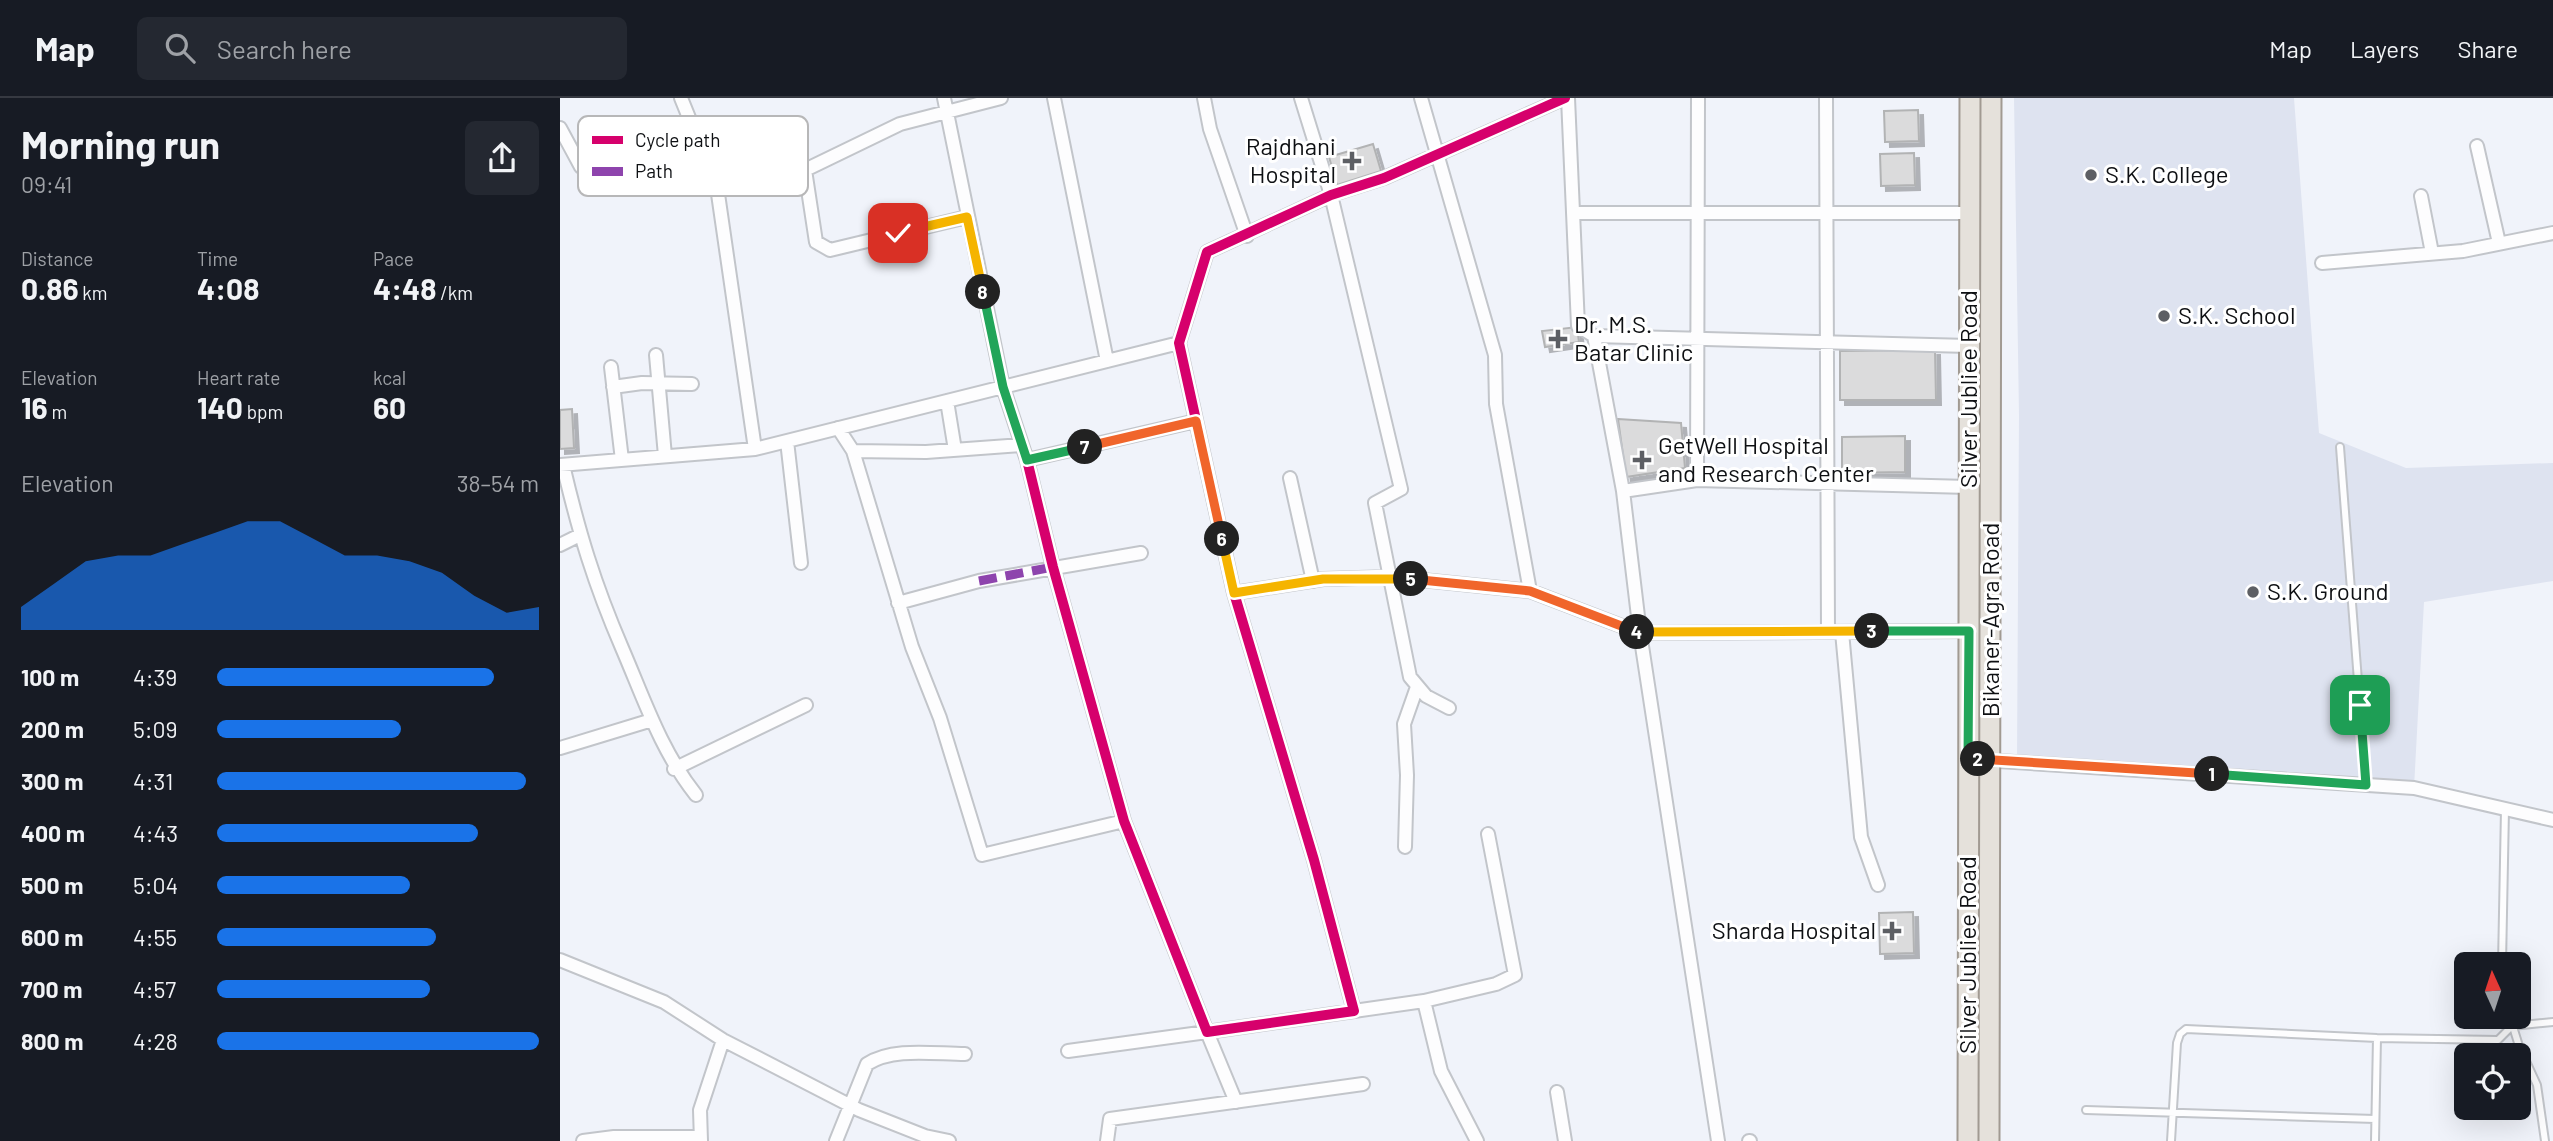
<!DOCTYPE html>
<meta charset="utf-8">
<style>
body{margin:0;font-family:Barlow,sans-serif;background:#242831;color:#f1f3f6;height:100vh;display:flex;flex-direction:column;font-size:26px;white-space:nowrap}
*{box-sizing:border-box;margin:0}
p{font-size:23px;color:#9ea1a6}
.icon{flex:none;width:38px;height:38px;fill:none;stroke:currentColor;stroke-width:2;stroke-linecap:round;stroke-linejoin:round}
.map{position:relative;flex:1;overflow:hidden}
.side{display:flex;flex-direction:column;background:#171b24;width:560px}
.side>*{flex:none}
.needle{width:46px;rotate:357deg}
.tools{position:absolute;left:1894px;top:854px;display:grid;gap:14px}
.tools a{display:grid;place-items:center;width:77px;height:77px;border-radius:10px;background:#171b24;box-shadow:0 7px 28px #0002;font-size:35px}
.pin{position:absolute;display:grid;place-items:center;width:60px;height:60px;color:#fff;margin:-30px;border-radius:14px;box-shadow:0 4px 10px #0006}
.km{position:absolute;width:35px;height:35px;margin:-18px;border-radius:50%;background:#222;color:#fff;font-size:19px;line-height:35px;text-align:center}
.round{display:grid;place-items:center;flex:none;width:74px;height:74px;border-radius:10px;background:#242831}
.summary{display:flex;align-items:center;justify-content:space-between;height:119px;padding:0 21px}
h1{font-size:38px;font-weight:700;line-height:52px}
.stats{display:grid;grid-template-columns:repeat(3,1fr);gap:10px;height:119px;padding:7px 21px}
.stats div{display:grid;align-content:center}
.stats b{font-size:30px;font-weight:700}
.stats small{font-size:19px;font-weight:400}
.stats p{font-size:19px}
.chart{height:196px;padding:14px 21px}
.chart p{display:flex;justify-content:space-between}
.chart svg{width:100%;height:126px;margin-top:7px;fill:#1a73e8;opacity:.7}
ul{padding:0 21px;list-style:none;font-size:23px}
li{display:grid;grid-template-columns:112px 84px 1fr;align-items:center;height:52px}
li i{height:18px;border-radius:9px;background:#1a73e8}
header{display:flex;align-items:center;gap:42px;box-sizing:border-box;height:98px;padding:0 35px;background:#171b24;border-bottom:2px solid #363941}
header strong{font-size:33px}
nav{display:flex;gap:38px;margin-inline-start:auto;font-size:24px}
.search{width:490px;height:63px;background:#242831;display:flex;align-items:center;gap:18px;box-sizing:border-box;padding:0 24px;border-radius:10px;color:#9ea1a6;font-size:26px}
main{display:flex;flex:1;min-height:0}
.map>svg:first-child{display:block}
</style>
<header>
<strong>Map</strong>
<div class="search"><svg class="icon" aria-label="search" viewBox="0 0 24 24"><circle cx="10" cy="10" r="6"/><path d="M15 15l6 6"/></svg>Search here</div>
<nav><a>Map</a><a>Layers</a><a>Share</a></nav>
</header>
<main>
<section class="side">
<div class="summary"><div><h1>Morning run</h1><p>09:41</p></div><a class="round"><svg class="icon" aria-label="share" viewBox="0 0 24 24"><path d="M12 15V3M7 8l5-5 5 5M5 13v7h14v-7"/></svg></a></div>
<div class="stats">
<div><p>Distance</p><b>0.86<small> km</small></b></div>
<div><p>Time</p><b>4:08</b></div>
<div><p>Pace</p><b>4:48<small> /km</small></b></div>
</div>
<div class="stats">
<div><p>Elevation</p><b>16<small> m</small></b></div>
<div><p>Heart rate</p><b>140<small> bpm</small></b></div>
<div><p>kcal</p><b>60</b></div>
</div>
<div class="chart"><p><span>Elevation</span>38–54 m</p>
<svg viewBox="0 0 160 44" preserveAspectRatio="none"><path d="M0 44V36L10 28L20 20L30 18L40 18L50 14L60 10L70 6L80 6L90 12L100 18L110 18L120 20L130 24L140 32L150 38L160 36V44z"/></svg>
</div>
<ul>
<li><b>100 m</b>4:39<i style="width:86%"></i></li>
<li><b>200 m</b>5:09<i style="width:57%"></i></li>
<li><b>300 m</b>4:31<i style="width:96%"></i></li>
<li><b>400 m</b>4:43<i style="width:81%"></i></li>
<li><b>500 m</b>5:04<i style="width:60%"></i></li>
<li><b>600 m</b>4:55<i style="width:68%"></i></li>
<li><b>700 m</b>4:57<i style="width:66%"></i></li>
<li><b>800 m</b>4:28<i style="width:100%"></i></li>
</ul>
</section>
<div class="map">
<svg width="1993" height="1043" viewBox="0 0 1993 1043">
<defs>
<filter id="shadow"><feDropShadow dx="5" dy="5" stdDeviation="0" flood-color="#0004"/></filter>
</defs>
<rect width="100%" height="100%" fill="#f0f3fa"/>
<path fill="#dee3f0" d="M1454,0H1734L1759,335L1846,370L1993,365V483L1864,504L1854,690L1457,663L1459,317Z"/>
<path fill="#dbdbdc" stroke="#b2b3b4" stroke-width="2" filter="url(#shadow)" d="M1358,12L1359,43L1325,44L1324,13Z
M813,46L821,73L777,87L769,59Z
M1354,55L1355,87L1321,88L1320,56Z
M1017,229L1019,244L985,249L982,233Z
M1375,252L1376,302H1280V253Z
M12,311L14,350L0,351V312Z
M1058,321L1121,325L1125,370L1066,379Z
M1345,338V374L1282,375V339Z
M1353,814L1354,855L1320,856L1319,815Z"/>
<g fill="none" stroke-linecap="round" stroke-linejoin="round">
<defs>
<path id="lane" d="M1780,349L1806,687
M1942,866L1945,711
M1950,919L1959,948L1977,987L1985,1043
M1526,1012L1815,1021
M1611,1043L1617,945L1620,936L1626,931L1817,940L1938,942L1952,928L1993,924
M1815,1043L1817,940"/>
<path id="street" d="M121,0L157,89
M384,0L443,289L467,362L636,323
M441,0L340,26L245,72L157,89L195,351L619,245
M494,0L547,263
M644,0L650,31L687,138
M741,0L771,97L841,391L815,405L850,579L866,598L889,610
M861,0L935,257L936,306L970,493
M1005,0L824,80L771,97L647,154L619,245L674,495L763,481L833,479L970,493L1080,535L1409,533
M1008,0L1018,228L1034,238
M1138,0L1137,382L1063,393L1080,535L1158,1043
M1266,0L1268,534
M0,30L21,69
M1917,48L1939,145
M245,72L256,144L270,152L407,119
M1861,98L1872,155
M1013,115H1410
M1762,165L1903,153L1993,135
M96,257L105,358
M51,269L62,362
M53,289L82,285L132,286
M387,303L395,352
M278,330L293,353L352,549L380,620L422,757L564,723
M227,343L241,465
M293,353L366,354L462,347
M467,362L493,469L564,723L647,934L794,913L754,762L674,495
M0,367L195,351
M3,367C19,435 34,485 62,550C84,601 101,653 136,697
M730,380L753,483
M1137,382L1409,389
M1063,393L1034,238L1409,248
M0,447L20,437
M338,505L419,483L581,455
M1282,534L1301,739L1318,787
M0,650L92,622
M1408,661L1854,690L1993,722
M114,671L246,607
M845,749L847,677L844,626L857,589
M0,862L104,904L163,942L299,1012L365,1038L389,1043
M864,903L936,886L955,877L928,736
M794,913L864,903L881,973L917,1043
M508,953L647,934L676,1004
M997,994L1005,1043
M23,1043L54,1039H140
M141,1043L140,1012L163,942
M276,1043L307,966C333,949 374,956 405,956
M547,1043L550,1021L803,986
M1189,1043H1190"/>
<path id="primary" d="M1408,1043L1410,0
M1429,1043L1431,0"/>
</defs>
<use href="#lane" stroke="#c2c5ca" stroke-width="10"/>
<use href="#street" stroke="#c2c5ca" stroke-width="16"/>
<use href="#primary" stroke="#a19a92" stroke-width="23"/>
<use href="#lane" stroke="#fdfdfe" stroke-width="6"/>
<use href="#street" stroke="#fdfdfe" stroke-width="12"/>
<use href="#primary" stroke="#e5e1db" stroke-width="19"/>
<path stroke="#8e44ad" stroke-width="9" stroke-dasharray="18 9" stroke-linecap="butt" d="M419,483L493,469"/>
<defs>
<path id="cycleway" d="M1005,0L824,80L771,97L647,154L619,245L674,495L763,481L833,479L970,493L1080,535L1409,533
M467,362L493,469L564,723L647,934L794,913L754,762L674,495"/>
</defs>
<use href="#cycleway" stroke="#fff" stroke-width="15"/>
<use href="#cycleway" stroke="#d6006c" stroke-width="10"/>
</g>
<g fill="none" stroke-linecap="round" stroke-linejoin="round">
<defs>
<path id="split-1" d="M1652,676L1806,687L1800,607"/>
<path id="split-2" d="M1418,661L1652,676"/>
<path id="split-3" d="M1312,533H1409L1408,661H1418"/>
<path id="split-4" d="M1077,534L1312,533"/>
<path id="split-5" d="M851,481L970,493L1077,534"/>
<path id="split-6" d="M662,441L674,495L763,481H851"/>
<path id="split-7" d="M525,349L636,323L662,441"/>
<path id="split-8" d="M423,194L443,289L467,362L525,349"/>
<path id="split-9" d="M338,135L407,119L423,194"/>
</defs>
<use href="#split-1" stroke="#fff" stroke-width="14"/>
<use href="#split-2" stroke="#fff" stroke-width="14"/>
<use href="#split-3" stroke="#fff" stroke-width="14"/>
<use href="#split-4" stroke="#fff" stroke-width="14"/>
<use href="#split-5" stroke="#fff" stroke-width="14"/>
<use href="#split-6" stroke="#fff" stroke-width="14"/>
<use href="#split-7" stroke="#fff" stroke-width="14"/>
<use href="#split-8" stroke="#fff" stroke-width="14"/>
<use href="#split-9" stroke="#fff" stroke-width="14"/>
<use href="#split-1" stroke="#22a559" stroke-width="9"/>
<use href="#split-2" stroke="#f0652b" stroke-width="9"/>
<use href="#split-3" stroke="#22a559" stroke-width="9"/>
<use href="#split-4" stroke="#f5b400" stroke-width="9"/>
<use href="#split-5" stroke="#f0652b" stroke-width="9"/>
<use href="#split-6" stroke="#f5b400" stroke-width="9"/>
<use href="#split-7" stroke="#f0652b" stroke-width="9"/>
<use href="#split-8" stroke="#22a559" stroke-width="9"/>
<use href="#split-9" stroke="#f5b400" stroke-width="9"/>
</g>
<g fill="#5d5f64" stroke="#fff" stroke-width="2.5">
<path d="M788.5 52.5h7v7h7v7h-7v7h-7v-7h-7v-7h7z"/>
<circle cx="1531" cy="77" r="7"/>
<circle cx="1604" cy="218" r="7"/>
<path d="M994.5 230.5h7v7h7v7h-7v7h-7v-7h-7v-7h7z"/>
<path d="M1078.5 351.5h7v7h7v7h-7v7h-7v-7h-7v-7h7z"/>
<circle cx="1693" cy="494" r="7"/>
<path d="M1328.5 822.5h7v7h7v7h-7v7h-7v-7h-7v-7h7z"/>
</g>
<g text-anchor="middle" stroke-width="6" stroke-linejoin="round" paint-order="stroke">
<g font-size="24" fill="#0e1013" stroke="#fff" text-anchor="start">
<text x="776" y="57" text-anchor="end">Rajdhani<tspan x="776" dy="28">Hospital</tspan></text>
<text x="1545" y="85">S.K. College</text>
<text x="1618" y="226">S.K. School</text>
<text x="1014" y="235">Dr. M.S.<tspan x="1014" dy="28">Batar Clinic</tspan></text>
<text x="1098" y="356">GetWell Hospital<tspan x="1098" dy="28">and Research Center</tspan></text>
<text x="1707" y="502">S.K. Ground</text>
<text x="1316" y="841" text-anchor="end">Sharda Hospital</text>
</g>
<g font-size="24" fill="#0e1013" stroke="#fff">
<text transform="translate(1409 291) rotate(-90)" y="8">Silver Jubliee Road</text>
<text transform="translate(1431 522) rotate(-90)" y="8">Bikaner-Agra Road</text>
<text transform="translate(1408 857) rotate(-90)" y="8">Silver Jubliee Road</text>
</g>
</g>
<rect x="18" y="18" width="230" height="80" rx="10" fill="#fff" stroke="#b7b7b8" stroke-width="2"/>
<rect x="32" y="38" width="31" height="8" fill="#d6006c"/>
<rect x="32" y="69" width="31" height="9" fill="#8e44ad"/>
<g font-size="19" fill="#0e1013">
<text x="75" y="49">Cycle path</text>
<text x="75" y="80">Path</text>
</g>
</svg>
<div class="tools">
<a><svg class="needle" viewBox="-14 -14 28 28"><path d="M0-13l5 13h-10z" fill="#e53935"/><path d="M0 13l5-13h-10z" fill="#9ea1a6"/></svg></a>
<a><svg class="icon" aria-label="locate" viewBox="0 0 24 24"><circle cx="12" cy="12" r="6"/><path d="M12 2v4M12 18v4M2 12h4M18 12h4"/></svg></a>
</div>
<div class="pin" style="left:1800px;top:607px;background:#1e9e55"><svg class="icon" aria-label="arrive" viewBox="0 0 24 24"><path d="M6 21V4h12l-3 4 3 4H6"/></svg></div>
<div class="pin" style="left:338px;top:135px;background:#d93025"><svg class="icon" aria-label="check" viewBox="0 0 24 24"><path d="M5 12l5 5 9-10"/></svg></div>
<b class="km" style="left:1652px;top:676px">1</b>
<b class="km" style="left:1418px;top:661px">2</b>
<b class="km" style="left:1312px;top:533px">3</b>
<b class="km" style="left:1077px;top:534px">4</b>
<b class="km" style="left:851px;top:481px">5</b>
<b class="km" style="left:662px;top:441px">6</b>
<b class="km" style="left:525px;top:349px">7</b>
<b class="km" style="left:423px;top:194px">8</b>
</div>
</main>
